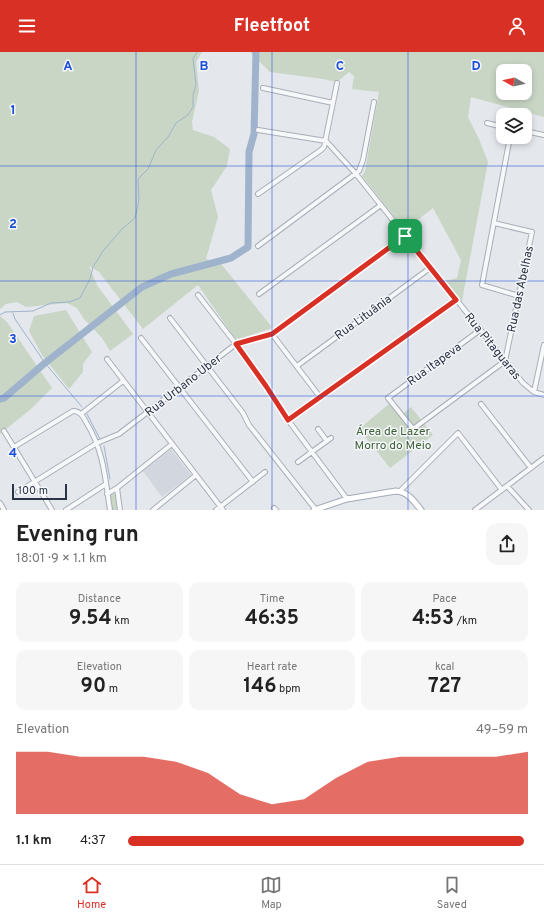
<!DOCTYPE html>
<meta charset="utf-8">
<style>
body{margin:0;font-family:Overpass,sans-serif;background:#f6f6f6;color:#222;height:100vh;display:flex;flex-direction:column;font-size:15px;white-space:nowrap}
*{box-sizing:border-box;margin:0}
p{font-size:13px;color:#767676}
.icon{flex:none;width:22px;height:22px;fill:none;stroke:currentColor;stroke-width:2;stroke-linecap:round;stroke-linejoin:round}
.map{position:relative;height:458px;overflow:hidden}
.panel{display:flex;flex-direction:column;background:#fff;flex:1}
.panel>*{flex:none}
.needle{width:26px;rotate:278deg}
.tools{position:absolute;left:496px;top:12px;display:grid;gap:8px}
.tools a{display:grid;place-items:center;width:36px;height:36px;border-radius:8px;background:#fff;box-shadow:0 2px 6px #0003;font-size:20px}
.scale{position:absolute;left:12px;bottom:10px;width:55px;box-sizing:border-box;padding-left:4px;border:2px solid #2b3445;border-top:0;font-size:11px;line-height:14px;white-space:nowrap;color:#2b3445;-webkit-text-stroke:3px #f4f6f9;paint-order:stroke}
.pin{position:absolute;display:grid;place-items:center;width:34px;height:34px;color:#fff;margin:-17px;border-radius:8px;box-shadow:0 2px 6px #0006}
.round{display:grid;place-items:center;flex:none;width:42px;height:42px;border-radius:12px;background:#f6f6f6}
.overview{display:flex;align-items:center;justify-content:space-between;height:68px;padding:0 16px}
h1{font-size:22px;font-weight:700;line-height:30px}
.stats{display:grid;grid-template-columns:repeat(3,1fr);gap:6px;height:68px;padding:4px 16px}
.stats div{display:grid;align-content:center;border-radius:10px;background:#f6f6f6;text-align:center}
.stats b{font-size:20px;font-weight:700}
.stats small{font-size:11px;font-weight:400}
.stats p{font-size:11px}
.chart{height:112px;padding:8px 16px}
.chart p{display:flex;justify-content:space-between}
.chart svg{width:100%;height:72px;margin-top:4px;fill:#d93025;opacity:.7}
ul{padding:0 16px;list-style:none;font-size:13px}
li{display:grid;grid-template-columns:64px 48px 1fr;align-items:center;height:30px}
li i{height:10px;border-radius:5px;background:#d93025}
header{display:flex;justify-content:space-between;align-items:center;height:52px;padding:0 16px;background:#d93025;color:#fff;font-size:18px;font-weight:700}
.tab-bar{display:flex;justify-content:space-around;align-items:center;height:56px;border-top:1px solid #e0e0e0;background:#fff;font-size:11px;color:#767676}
.tab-bar a{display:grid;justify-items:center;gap:2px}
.tab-bar .selected{color:#d93025}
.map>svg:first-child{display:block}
</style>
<header><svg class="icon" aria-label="menu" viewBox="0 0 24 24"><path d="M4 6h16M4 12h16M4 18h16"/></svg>Fleetfoot<svg class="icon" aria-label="person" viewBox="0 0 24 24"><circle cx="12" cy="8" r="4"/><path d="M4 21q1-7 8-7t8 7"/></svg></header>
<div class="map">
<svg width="544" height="458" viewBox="0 0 544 458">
<rect width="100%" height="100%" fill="#e4e7ec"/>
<path fill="#d2d6de" d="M171,397L191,423L162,445L143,419Z"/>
<path fill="#c9d6c5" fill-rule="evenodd" d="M0,0H202L196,10L199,39L192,70L193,78L214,85L230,97L227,114L211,138L218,165L206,207L222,213L271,274L270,277L238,287L234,285L198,233L143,277L99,220L89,214L97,233L133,282L110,299L102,286L84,267L77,256L67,251L26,255L17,250L6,252L0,257Z
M250,0H544V65L471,45L468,65L479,87L488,110L462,249L445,229L457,226L461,208L433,156L405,178L362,124L365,119L379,40L352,37L354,24L349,20L337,30L323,27L270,20ZM503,19H525V41H503Z
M66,258L92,300L83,312V320L69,337L42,303L29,279L34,264Z
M0,264L7,270L52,336L31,357L0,382Z
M390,351L400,364L411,355L433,383L390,416L359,377Z
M112,441L116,443L119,458H112L110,444Z"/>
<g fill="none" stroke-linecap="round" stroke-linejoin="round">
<path stroke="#9fb4cc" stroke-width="1" d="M13,261L15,267L45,311L82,355
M0,263L5,260L33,259L51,251L69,250L80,246L90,227L93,215L103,199L122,177L135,166L139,148L138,127L148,117L156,98L168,85L176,71L188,63L193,55V43L196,33L193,7L197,0
M87,362L100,387
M104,394L110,427"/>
<path stroke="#9fb4cc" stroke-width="7" d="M0,347L4,346L45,311L142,235L171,222L231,206L248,195L249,100L254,82L256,0"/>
<defs>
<path id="minor" d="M263,36L333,51
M487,71L503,75
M258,78L326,89
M525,79L544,83
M510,85L482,233L519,244
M326,89L356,122L523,331L534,340L544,343
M258,142L321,98L324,95L337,31
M258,194L359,119L363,108L374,50
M259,242L381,153
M198,243L236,292L266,334L288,368L347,447
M170,266L243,361L249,373L316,458
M480,278L388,346L413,377L505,309L532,180L494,171
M272,282L320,345
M141,286L253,430
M107,307L223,458
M297,314L430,216
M534,340L544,293
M481,352L531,416
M81,362L123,329
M288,368L456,248
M318,377L327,389
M4,379L52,458
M14,395L73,359C80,359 83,364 86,370C104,399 105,426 110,458
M298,410L331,386
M507,434L529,458
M117,436L120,458
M400,439L458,381L502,438
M18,440L97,391L119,382L236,292L272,282L405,184
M107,442L117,436L172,392
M0,451L4,458
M274,456L276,458
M66,458L106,432
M153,458L196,423
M216,458L265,420
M475,458L544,406"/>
<path id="major" d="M314,458L347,447L396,439C408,440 414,449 421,458"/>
</defs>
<use href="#minor" stroke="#a9aeb7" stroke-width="6"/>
<use href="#major" stroke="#a3abb8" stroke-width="7"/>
<use href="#minor" stroke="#f7f8fa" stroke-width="4"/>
<use href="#major" stroke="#fff" stroke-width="5"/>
</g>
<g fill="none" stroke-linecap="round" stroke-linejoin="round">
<defs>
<path id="route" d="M405,184L456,248L288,368L266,334L236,292L272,282Z"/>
</defs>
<use href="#route" stroke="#fff" stroke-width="8"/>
<use href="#route" stroke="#d93025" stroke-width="5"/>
</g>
<path fill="none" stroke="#1d4ed8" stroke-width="1" stroke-opacity="0.55" d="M136,0V458M272,0V458M408,0V458M0,114H544M0,229H544M0,344H544"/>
<g text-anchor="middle" stroke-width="3" stroke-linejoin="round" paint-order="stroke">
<g font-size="12" fill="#2b3445" stroke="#f4f6f9">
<text transform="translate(520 237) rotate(-78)" y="4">Rua das Abelhas</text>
<text transform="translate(363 265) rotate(-36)" y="4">Rua Lituânia</text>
<text transform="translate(493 294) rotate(51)" y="4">Rua Pitaguaras</text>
<text transform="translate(434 312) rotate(-36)" y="4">Rua Itapeva</text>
<text transform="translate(183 333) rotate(-38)" y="4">Rua Urbano Uber</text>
</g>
<g font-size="12" fill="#3f6138" stroke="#f4f6f9">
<text x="393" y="383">Área de Lazer<tspan x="393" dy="14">Morro do Meio</tspan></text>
</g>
</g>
<g font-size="13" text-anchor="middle" font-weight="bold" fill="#1d4ed8" stroke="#f4f6f9" stroke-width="3" stroke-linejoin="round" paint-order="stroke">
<text x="68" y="18">A</text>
<text x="204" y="18">B</text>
<text x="340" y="18">C</text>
<text x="476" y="18">D</text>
<text x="13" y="62">1</text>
<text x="13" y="176">2</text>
<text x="13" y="291">3</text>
<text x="13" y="405">4</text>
</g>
</svg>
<div class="tools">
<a><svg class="needle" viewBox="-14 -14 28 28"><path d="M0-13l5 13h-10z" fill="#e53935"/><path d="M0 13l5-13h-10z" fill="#767676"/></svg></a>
<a><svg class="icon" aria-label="layers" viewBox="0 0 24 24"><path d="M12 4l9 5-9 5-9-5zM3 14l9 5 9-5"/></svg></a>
</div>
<div class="scale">100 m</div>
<div class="pin" style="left:405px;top:184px;background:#1e9e55"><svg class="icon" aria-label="arrive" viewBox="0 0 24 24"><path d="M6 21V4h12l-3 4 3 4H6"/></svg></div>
</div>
<section class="panel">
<div class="overview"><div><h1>Evening run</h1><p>18:01 · 9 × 1.1 km</p></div><a class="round"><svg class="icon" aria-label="share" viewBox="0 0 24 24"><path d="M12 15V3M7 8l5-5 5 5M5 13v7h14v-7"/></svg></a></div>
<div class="stats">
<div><p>Distance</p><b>9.54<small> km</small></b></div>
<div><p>Time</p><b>46:35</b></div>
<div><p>Pace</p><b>4:53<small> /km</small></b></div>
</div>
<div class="stats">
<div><p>Elevation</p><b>90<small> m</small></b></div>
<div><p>Heart rate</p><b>146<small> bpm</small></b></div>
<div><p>kcal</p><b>727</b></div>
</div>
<div class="chart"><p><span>Elevation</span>49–59 m</p>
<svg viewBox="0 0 160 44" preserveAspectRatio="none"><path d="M0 44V6L10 6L20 9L30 9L40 9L50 12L60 19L70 32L80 38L90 35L100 22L110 12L120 9L130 9L140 9L150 9L160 6V44z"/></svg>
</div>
<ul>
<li><b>1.1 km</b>4:37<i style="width:99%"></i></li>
</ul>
</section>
<nav class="tab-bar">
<a class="selected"><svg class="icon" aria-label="home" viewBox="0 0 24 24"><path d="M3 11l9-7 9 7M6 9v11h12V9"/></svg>Home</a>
<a><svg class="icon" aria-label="map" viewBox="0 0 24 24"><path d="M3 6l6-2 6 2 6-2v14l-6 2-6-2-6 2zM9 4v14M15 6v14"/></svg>Map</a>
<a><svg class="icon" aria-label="saved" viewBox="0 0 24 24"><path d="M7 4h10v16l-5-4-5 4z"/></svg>Saved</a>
</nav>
